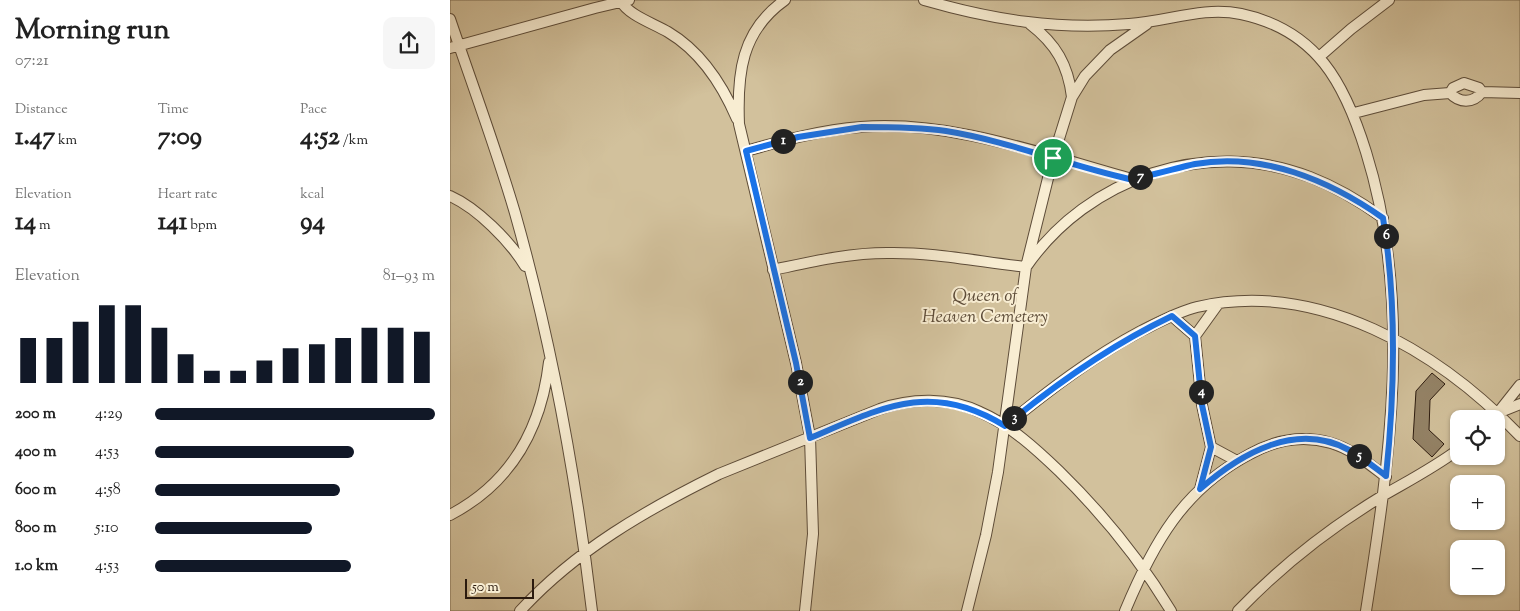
<!DOCTYPE html>
<meta charset="utf-8">
<style>
body{margin:0;font-family:"Sorts Mill Goudy",serif;background:#f6f6f6;color:#222;height:100vh;display:flex;flex-direction:column;font-size:19px;white-space:nowrap}
*{box-sizing:border-box;margin:0}
p{font-size:16px;color:#767676}
.icon{flex:none;width:28px;height:28px;fill:none;stroke:currentColor;stroke-width:2;stroke-linecap:round;stroke-linejoin:round}
.map{position:relative;flex:1;overflow:hidden}
.details{display:flex;flex-direction:column;background:#fff;width:450px}
.details>*{flex:none}
.buttons{position:absolute;left:1000px;top:410px;display:grid;gap:10px}
.buttons a{display:grid;place-items:center;width:55px;height:55px;border-radius:10px;background:#fff;box-shadow:0 1px 4px #0004;font-size:25px}
.scale{position:absolute;left:15px;bottom:12px;width:69px;box-sizing:border-box;padding-left:5px;border:2px solid #2b1a0e;border-top:0;font-size:14px;line-height:18px;white-space:nowrap;color:#2b1a0e;-webkit-text-stroke:4px #f8edd2;paint-order:stroke}
.pin{position:absolute;display:grid;place-items:center;width:42px;height:42px;color:#fff;margin:-21px;border:2px solid #fff;border-radius:50%;box-shadow:0 1px 5px #0007}
.km{position:absolute;width:25px;height:25px;margin:-12px;border-radius:50%;background:#222;color:#fff;font-size:14px;line-height:25px;text-align:center}
.round{display:grid;place-items:center;flex:none;width:52px;height:52px;border-radius:10px;background:#f6f6f6}
.headline{display:flex;align-items:center;justify-content:space-between;height:85px;padding:0 15px}
h1{font-size:28px;font-weight:700;line-height:38px}
.figures{display:grid;grid-template-columns:repeat(3,1fr);gap:8px;height:85px;padding:5px 15px}
.figures div{display:grid;align-content:center}
.figures b{font-size:25px;font-weight:700}
.figures small{font-size:14px;font-weight:400}
.figures p{font-size:14px}
.chart{height:140px;padding:10px 15px}
.chart p{display:flex;justify-content:space-between}
.chart svg{width:100%;height:90px;margin-top:5px;stroke:#111827;stroke-width:6}
ul{padding:0 15px;list-style:none;font-size:16px}
li{display:grid;grid-template-columns:80px 60px 1fr;align-items:center;height:38px}
li i{height:12px;border-radius:6px;background:#111827}
main{display:flex;flex:1;min-height:0}
.map>svg:first-child{display:block}
</style>
<main>
<section class="details">
<div class="headline"><div><h1>Morning run</h1><p>07:21</p></div><a class="round"><svg class="icon" aria-label="share" viewBox="0 0 24 24"><path d="M12 15V3M7 8l5-5 5 5M5 13v7h14v-7"/></svg></a></div>
<div class="figures">
<div><p>Distance</p><b>1.47<small> km</small></b></div>
<div><p>Time</p><b>7:09</b></div>
<div><p>Pace</p><b>4:52<small> /km</small></b></div>
</div>
<div class="figures">
<div><p>Elevation</p><b>14<small> m</small></b></div>
<div><p>Heart rate</p><b>141<small> bpm</small></b></div>
<div><p>kcal</p><b>94</b></div>
</div>
<div class="chart"><p><span>Elevation</span>81–93 m</p>
<svg viewBox="0 0 160 44" preserveAspectRatio="none"><path d="M5 44V22M15 44V22M25 44V14M35 44V6M45 44V6M55 44V17M65 44V30M75 44V38M85 44V38M95 44V33M105 44V27M115 44V25M125 44V22M135 44V17M145 44V17M155 44V19"/></svg>
</div>
<ul>
<li><b>200 m</b>4:29<i style="width:100%"></i></li>
<li><b>400 m</b>4:53<i style="width:71%"></i></li>
<li><b>600 m</b>4:58<i style="width:66%"></i></li>
<li><b>800 m</b>5:10<i style="width:56%"></i></li>
<li><b>1.0 km</b>4:53<i style="width:70%"></i></li>
</ul>
</section>
<div class="map">
<svg width="1070" height="611" viewBox="0 0 1070 611">
<rect width="100%" height="100%" fill="#f4e3b9"/>
<filter id="stains"><feTurbulence type="fractalNoise" baseFrequency=".004" numOctaves="4"/><feColorMatrix values="0 0 0 0 .2 0 0 0 0 .09 0 0 0 0 .02 0 0 0 .5 -.17"/></filter>
<radialGradient id="worn" r=".72"><stop offset=".6" stop-color="#630" stop-opacity="0"/><stop offset="1" stop-color="#630" stop-opacity=".3"/></radialGradient>
<path fill="#d2c19c" stroke="#7e6e55" fill-rule="evenodd" d="M0,0H1070V611H0ZM1009,419H1046V456H1009ZM1009,484H1046V521H1009ZM1009,549H1046V586H1009Z"/>
<path fill="#948367" stroke="#2b1a0e" d="M982,373L995,384L980,400L979,430L994,444L982,457L963,439L966,391Z"/>
<g fill="none" stroke-linecap="round" stroke-linejoin="round">
<defs>
<path id="minor" d="M170,0C179,16 203,23 218,32C250,51 272,84 287,119
M335,0C291,31 287,74 289,124L346,363L360,437L363,534L355,611
M474,0C543,20 607,30 679,24C717,22 752,6 791,14C867,30 895,84 916,152C963,303 940,458 916,611
M0,19C22,84 46,148 65,213C102,344 126,477 142,611
M580,24C606,44 618,65 622,97
M0,48L145,8L179,0
M869,57L901,29L939,0
M1000,93C1009,103 1023,104 1032,92
M904,113L974,95L1000,93L1003,88L1014,83L1029,88L1032,92L1070,93
M296,151C334,140 372,130 411,127C503,120 594,155 682,179
M0,196C27,208 60,241 75,266
M323,270C361,262 398,253 437,253C483,252 530,262 576,267C638,177 757,137 860,177C886,187 911,202 933,218
M768,304L745,336L752,405L761,447L787,461
M722,316L745,336
M1053,411L1070,404
M1043,419L1070,385
M555,426C598,391 642,357 691,331C709,322 727,312 747,307C868,279 989,351 1070,436
M750,489L761,447
M0,515C61,483 91,430 99,362
M70,611C126,550 196,510 269,474L430,409C461,398 499,397 530,412C560,425 586,449 609,471C654,515 689,558 721,611
M517,611L536,535L548,472L576,267L603,158L622,97L635,76L660,50L697,24
M675,611C703,544 733,489 800,454C825,440 853,435 881,443C902,449 919,464 936,477
M788,611C831,566 881,527 934,495C960,480 985,467 1009,449"/>
</defs>
<use href="#minor" stroke="#5d4c39" stroke-width="12"/>
<use href="#minor" stroke="#f8edd2" stroke-width="10"/>
</g>
<g fill="none" stroke-linecap="round" stroke-linejoin="round">
<defs>
<path id="route" d="M412,127C440,127 468,127 496,131C558,141 617,165 679,179C685,180 734,166 745,164C812,152 879,180 933,218C947,303 945,390 936,476C924,467 912,457 899,450C846,421 790,454 750,489L761,447L752,405L745,336L722,316C661,345 607,383 555,426C481,380 431,408 360,438L346,363L296,151L348,137Z"/>
</defs>
<use href="#route" stroke="#fff" stroke-width="10"/>
<use href="#route" stroke="#1a73e8" stroke-width="6"/>
</g>
<g text-anchor="middle" stroke-width="4" stroke-linejoin="round" paint-order="stroke">
<g font-size="18" font-style="italic" fill="#5d4c39" stroke="#f8edd2">
<text x="535" y="301">Queen of<tspan x="535" dy="21">Heaven Cemetery</tspan></text>
</g>
</g>
<rect width="100%" height="100%" filter="url(#stains)"/>
<rect width="100%" height="100%" fill="url(#worn)"/>
</svg>
<div class="buttons">
<a><svg class="icon" aria-label="locate" viewBox="0 0 24 24"><circle cx="12" cy="12" r="6"/><path d="M12 2v4M12 18v4M2 12h4M18 12h4"/></svg></a>
<a>+</a>
<a>−</a>
</div>
<div class="scale">50 m</div>
<div class="pin" style="left:603px;top:158px;background:#1e9e55"><svg class="icon" aria-label="arrive" viewBox="0 0 24 24"><path d="M6 21V4h12l-3 4 3 4H6"/></svg></div>
<b class="km" style="left:333px;top:141px">1</b>
<b class="km" style="left:350px;top:382px">2</b>
<b class="km" style="left:564px;top:418px">3</b>
<b class="km" style="left:751px;top:392px">4</b>
<b class="km" style="left:909px;top:456px">5</b>
<b class="km" style="left:936px;top:236px">6</b>
<b class="km" style="left:690px;top:177px">7</b>
</div>
</main>
